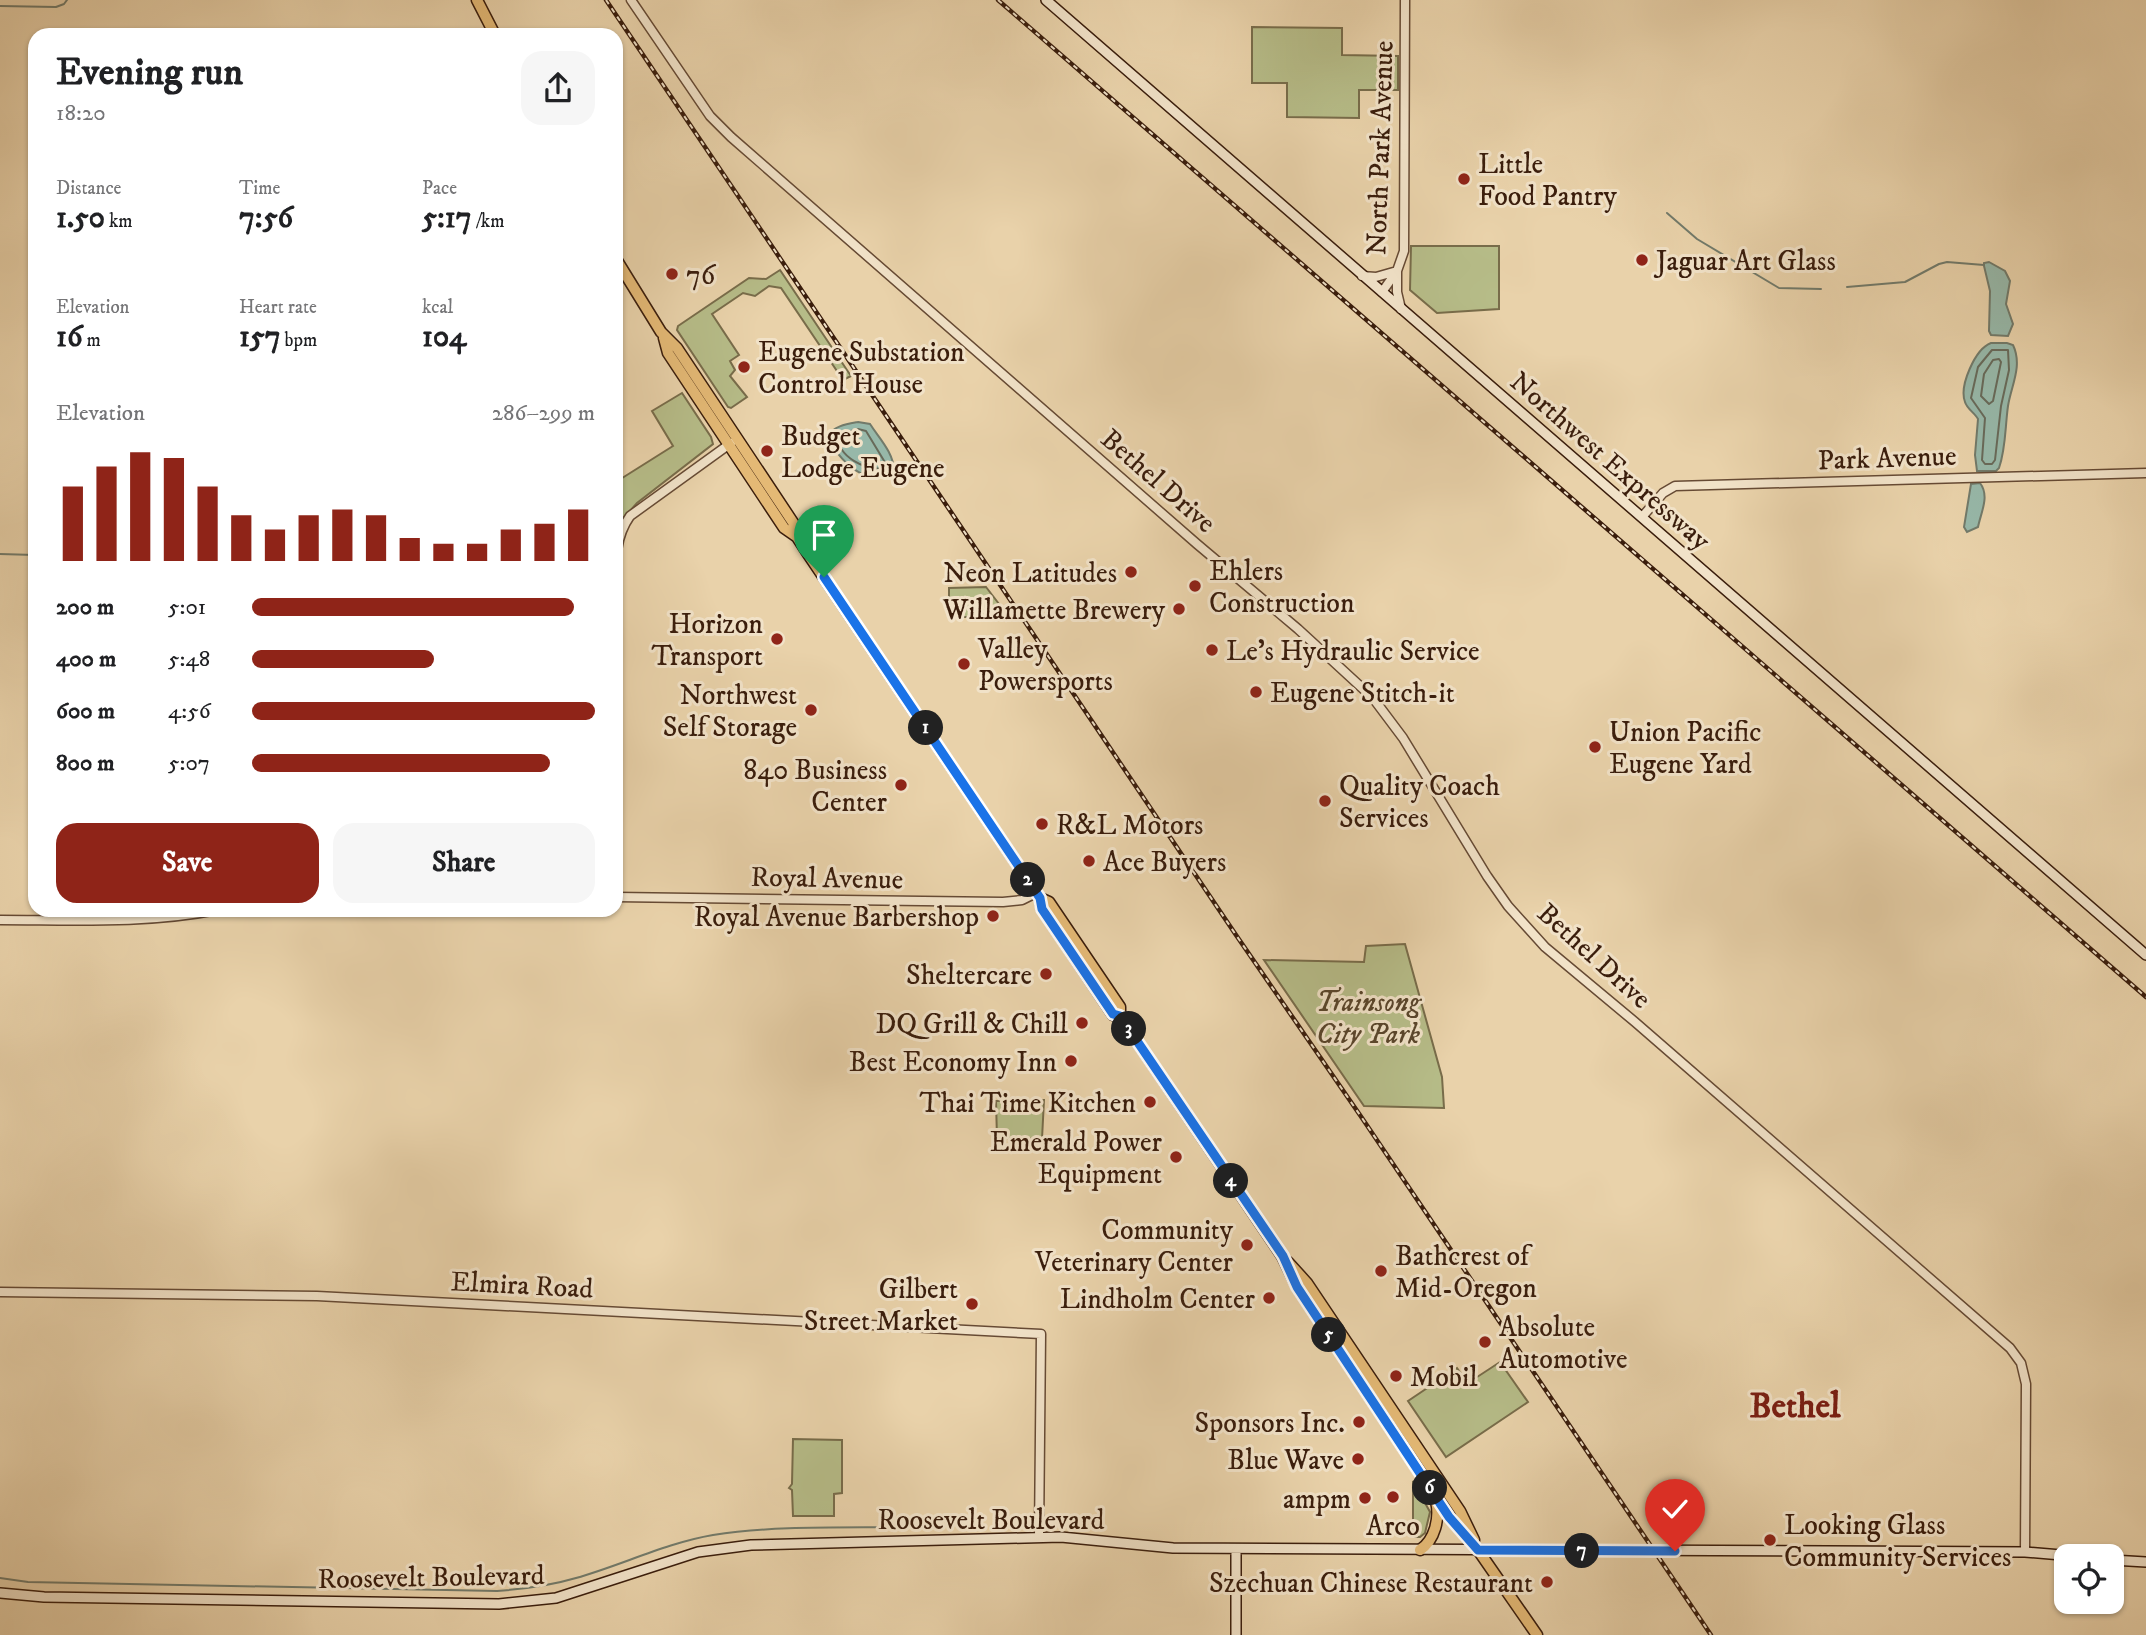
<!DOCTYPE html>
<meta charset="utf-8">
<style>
body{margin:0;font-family:"IM FELL DW Pica",serif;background:#f6f6f6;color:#202124;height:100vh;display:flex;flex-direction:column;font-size:26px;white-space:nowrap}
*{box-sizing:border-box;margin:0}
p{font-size:23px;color:#757577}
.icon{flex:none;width:38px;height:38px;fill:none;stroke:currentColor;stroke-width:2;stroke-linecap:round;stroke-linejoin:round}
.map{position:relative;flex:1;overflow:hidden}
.details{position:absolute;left:28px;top:28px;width:595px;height:889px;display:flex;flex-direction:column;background:#fff;border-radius:21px;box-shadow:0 2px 5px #0004}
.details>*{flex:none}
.fabs{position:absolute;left:2054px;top:1544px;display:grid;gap:14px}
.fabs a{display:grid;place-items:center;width:70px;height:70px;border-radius:14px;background:#fff;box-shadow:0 2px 5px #0004;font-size:35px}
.pin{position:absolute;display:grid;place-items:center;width:60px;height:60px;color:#fff;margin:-72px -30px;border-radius:50% 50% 50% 0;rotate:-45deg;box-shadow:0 0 7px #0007}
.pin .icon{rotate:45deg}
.km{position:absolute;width:35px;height:35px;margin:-18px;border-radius:50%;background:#222;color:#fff;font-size:19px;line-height:35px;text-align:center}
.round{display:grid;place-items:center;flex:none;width:74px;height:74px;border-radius:21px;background:#f6f6f6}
.headline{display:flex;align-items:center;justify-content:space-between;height:119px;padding:0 28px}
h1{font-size:38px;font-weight:800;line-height:52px}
.metrics{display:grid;grid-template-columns:repeat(3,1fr);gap:10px;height:119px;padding:7px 28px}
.metrics div{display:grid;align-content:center}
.metrics b{font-size:30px;font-weight:800}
.metrics small{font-size:19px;font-weight:400}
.metrics p{font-size:19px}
.chart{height:196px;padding:14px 28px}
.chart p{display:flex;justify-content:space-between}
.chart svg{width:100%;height:126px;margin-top:7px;stroke:#8f2418;stroke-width:6}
.action{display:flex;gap:14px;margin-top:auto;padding:14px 28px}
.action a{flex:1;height:80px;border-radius:21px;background:#8f2418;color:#fff;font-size:28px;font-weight:800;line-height:80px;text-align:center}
.action a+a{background:#f6f6f6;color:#202124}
ul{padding:0 28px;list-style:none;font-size:23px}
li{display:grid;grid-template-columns:112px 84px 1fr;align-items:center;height:52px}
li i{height:18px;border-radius:9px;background:#8f2418}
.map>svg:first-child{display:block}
</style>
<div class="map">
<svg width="2146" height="1635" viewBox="0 0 2146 1635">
<rect width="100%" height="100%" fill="#e9d2aa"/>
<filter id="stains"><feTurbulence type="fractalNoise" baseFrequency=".00286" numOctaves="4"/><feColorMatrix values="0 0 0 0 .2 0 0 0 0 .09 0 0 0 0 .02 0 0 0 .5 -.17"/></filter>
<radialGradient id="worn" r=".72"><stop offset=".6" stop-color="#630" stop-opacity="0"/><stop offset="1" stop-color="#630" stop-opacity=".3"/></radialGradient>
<path fill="#b6bc88" stroke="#786c4a" stroke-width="2" d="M1252,27L1342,28V55L1398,56V90H1359V118L1287,117V83H1252Z
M1411,246H1499V309L1437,313L1410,290Z
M780,270L851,376L843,380L781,288L769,286L755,296L743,293L712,314L739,355L730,361L735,370L730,376L747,397L731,408L728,407L677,330L678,326L749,278L766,279Z
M682,393L711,437L713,444L637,503L621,521L616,520V476L619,480L673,446L652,411Z
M986,587L1009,617H949V588Z
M1405,944L1442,1077L1444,1108L1364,1106L1264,960L1364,962L1366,946Z
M1044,1100L1042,1139L997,1138L996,1101Z
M1500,1362L1528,1402L1446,1457L1408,1401L1457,1368L1468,1383Z
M793,1439L842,1440V1493L834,1494V1516H793L792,1490L789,1488L792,1484Z
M1413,1481L1430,1512L1425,1533L1420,1537H1413Z"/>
<path fill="#97b8a9" stroke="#727a6a" stroke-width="2" d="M1989,262L2005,271L2010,281L2006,304L2013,324L2008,336L1991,335L1989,331L1990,291L1984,266V263Z
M1991,343H2007L2013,345C2023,366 2011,386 2008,406C2005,427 2006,448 1999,468L1996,471H1977L1975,455L1978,419C1975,413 1967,409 1965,402C1959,386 1975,349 1991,343Z
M858,422L870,424C879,438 894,453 894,471C869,491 836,459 828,436C833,426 847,424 858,422Z
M1980,483C1990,496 1981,512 1978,527L1967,532L1964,527L1971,484Z"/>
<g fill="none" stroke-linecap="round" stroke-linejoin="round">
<path stroke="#686a5a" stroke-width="2" d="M1992,350H2008L2009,370L2001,406L1995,460L1992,464H1985L1982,460L1985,418L1971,398L1978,367Z
M1999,359L2001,362L1993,401L1989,404L1981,396L1984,374L1993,360Z
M858,429L866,431L886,464L885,468C865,471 838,457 837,435Z"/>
<path stroke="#727a6a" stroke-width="2" d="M0,6L56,7L64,4L67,0
M1667,213L1697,239L1779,288L1821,289
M1847,287L1905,282L1939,264L1947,262L1984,265
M0,554L35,555
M0,1578L28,1582L497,1591C524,1589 549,1586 576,1578C622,1565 666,1543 713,1535C778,1525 846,1528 911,1527"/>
<defs>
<path id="tertiary" d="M631,0L710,116L731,137L1197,544L1298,629L1373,698L1403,738L1487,876L1508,906L1545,947L1635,1022L2010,1348L2021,1363L2026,1384L2025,1552
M1362,276L1376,277L1397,271V292L1401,309
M1382,292L1397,271L1404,251L1405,0
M1642,517L1663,493L1675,486L2146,473
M616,595C616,567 613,540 630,516L731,443
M616,897L1003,902L1022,900L1036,893
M0,920C73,920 146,924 217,910
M0,1292L317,1296L1041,1334L1039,1537"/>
<path id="secondary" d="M1046,0L2146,955
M1236,1549V1635
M2112,1560L2146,1562
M0,1593L44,1597L499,1604L556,1598L698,1552L751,1545L1061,1537L1173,1548L2025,1552L2073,1556"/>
<path id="primary" d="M477,0L495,35
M616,259L661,332L677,348L794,524L797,537L808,554L1040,898L1042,909L1113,1015L1120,1016
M664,338L668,353L784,528L797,537
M1040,898L1049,902L1120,1007V1016L1124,1022L1282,1256L1297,1287L1449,1517L1478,1550L1537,1635
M1288,1262L1307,1283L1460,1511L1474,1540
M1420,1550C1435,1540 1440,1518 1436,1501"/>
</defs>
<use href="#tertiary" stroke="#664a34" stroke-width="11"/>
<use href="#secondary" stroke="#3a1d0c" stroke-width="12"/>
<use href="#primary" stroke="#3a1d0c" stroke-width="13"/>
<use href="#tertiary" stroke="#f1e2c8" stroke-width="8"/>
<use href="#secondary" stroke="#f1e2c8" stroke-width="9"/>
<use href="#primary" stroke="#e4b975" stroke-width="10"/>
<defs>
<path id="rail" d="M606,0L1236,935L1362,1118L1711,1635
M998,0L2146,997"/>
</defs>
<use href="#rail" stroke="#3a1d0c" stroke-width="4.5"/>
<use href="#rail" stroke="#f1e2c8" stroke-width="2" stroke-dasharray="5" stroke-linecap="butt"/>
</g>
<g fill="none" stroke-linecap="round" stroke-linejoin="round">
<defs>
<path id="route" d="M824,577L1040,898L1042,909L1113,1014L1120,1016L1283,1256L1297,1287L1449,1517L1478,1550L1675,1551"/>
</defs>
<use href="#route" stroke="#fff" stroke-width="14"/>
<use href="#route" stroke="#1a73e8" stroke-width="9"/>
</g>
<g fill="#8f2418" stroke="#f1e2c8" stroke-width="2.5">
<circle cx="1464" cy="179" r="7"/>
<circle cx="1642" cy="260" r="7"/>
<circle cx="672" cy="274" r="7"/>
<circle cx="744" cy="367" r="7"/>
<circle cx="767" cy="451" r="7"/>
<circle cx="1131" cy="572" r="7"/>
<circle cx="1195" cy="586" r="7"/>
<circle cx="1179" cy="609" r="7"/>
<circle cx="777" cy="639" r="7"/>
<circle cx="1212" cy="650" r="7"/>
<circle cx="964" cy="664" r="7"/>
<circle cx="1256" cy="692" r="7"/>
<circle cx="811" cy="710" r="7"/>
<circle cx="1595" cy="747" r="7"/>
<circle cx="901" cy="785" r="7"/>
<circle cx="1325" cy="801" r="7"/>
<circle cx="1042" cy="824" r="7"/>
<circle cx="1089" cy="861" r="7"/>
<circle cx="993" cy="916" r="7"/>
<circle cx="1046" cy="974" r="7"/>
<circle cx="1082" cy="1023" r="7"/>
<circle cx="1071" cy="1061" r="7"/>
<circle cx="1150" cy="1102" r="7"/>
<circle cx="1176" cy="1157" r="7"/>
<circle cx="1247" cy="1245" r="7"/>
<circle cx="1381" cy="1271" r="7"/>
<circle cx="1269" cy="1298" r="7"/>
<circle cx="972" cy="1304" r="7"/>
<circle cx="1485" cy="1342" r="7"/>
<circle cx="1396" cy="1376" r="7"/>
<circle cx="1359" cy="1422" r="7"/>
<circle cx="1358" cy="1459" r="7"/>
<circle cx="1393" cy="1497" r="7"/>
<circle cx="1365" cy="1498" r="7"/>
<circle cx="1770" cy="1540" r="7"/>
<circle cx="1547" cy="1582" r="7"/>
</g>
<g text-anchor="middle" stroke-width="6" stroke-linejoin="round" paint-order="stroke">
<g font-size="28" fill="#3a1d0c" stroke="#f1e2c8">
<text transform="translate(1379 148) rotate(-88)" y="10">North Park Avenue</text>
<text transform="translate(1887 457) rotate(-2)" y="10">Park Avenue</text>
<text transform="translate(1611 460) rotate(41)" y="10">Northwest Expressway</text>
<text transform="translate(1159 480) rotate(41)" y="10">Bethel Drive</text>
<text transform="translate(827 877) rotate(1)" y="10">Royal Avenue</text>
<text transform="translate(1595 955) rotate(42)" y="10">Bethel Drive</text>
<text transform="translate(522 1284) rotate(3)" y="10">Elmira Road</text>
<text x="991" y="1529">Roosevelt Boulevard</text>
<text transform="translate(431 1576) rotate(-1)" y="10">Roosevelt Boulevard</text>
</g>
<g font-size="28" fill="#3a1d0c" stroke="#f1e2c8" text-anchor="end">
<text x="1478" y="173" text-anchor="start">Little<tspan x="1478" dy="32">Food Pantry</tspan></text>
<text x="1656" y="270" text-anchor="start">Jaguar Art Glass</text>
<text x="686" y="284" text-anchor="start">76</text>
<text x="758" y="361" text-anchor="start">Eugene Substation<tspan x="758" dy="32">Control House</tspan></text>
<text x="781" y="445" text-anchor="start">Budget<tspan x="781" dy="32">Lodge Eugene</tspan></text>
<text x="1209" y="580" text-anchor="start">Ehlers<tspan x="1209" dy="32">Construction</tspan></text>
<text x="1117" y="582">Neon Latitudes</text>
<text x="1165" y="619">Willamette Brewery</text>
<text x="763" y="633">Horizon<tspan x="763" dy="32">Transport</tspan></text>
<text x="978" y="658" text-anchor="start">Valley<tspan x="978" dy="32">Powersports</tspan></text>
<text x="1226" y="660" text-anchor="start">Le's Hydraulic Service</text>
<text x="1270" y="702" text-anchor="start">Eugene Stitch-it</text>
<text x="797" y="704">Northwest<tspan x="797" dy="32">Self Storage</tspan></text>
<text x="1609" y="741" text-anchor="start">Union Pacific<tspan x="1609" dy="32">Eugene Yard</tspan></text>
<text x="887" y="779">840 Business<tspan x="887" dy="32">Center</tspan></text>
<text x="1339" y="795" text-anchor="start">Quality Coach<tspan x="1339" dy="32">Services</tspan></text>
<text x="1056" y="834" text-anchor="start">R&amp;L Motors</text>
<text x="1103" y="871" text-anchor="start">Ace Buyers</text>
<text x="979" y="926">Royal Avenue Barbershop</text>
<text x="1032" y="984">Sheltercare</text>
<text x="1068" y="1033">DQ Grill &amp; Chill</text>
<text x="1057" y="1071">Best Economy Inn</text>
<text x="1136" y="1112">Thai Time Kitchen</text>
<text x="1162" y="1151">Emerald Power<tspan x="1162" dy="32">Equipment</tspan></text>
<text x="1233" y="1239">Community<tspan x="1233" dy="32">Veterinary Center</tspan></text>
<text x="1395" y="1265" text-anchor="start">Bathcrest of<tspan x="1395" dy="32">Mid-Oregon</tspan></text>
<text x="958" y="1298">Gilbert<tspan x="958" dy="32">Street Market</tspan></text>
<text x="1255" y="1308">Lindholm Center</text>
<text x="1499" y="1336" text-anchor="start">Absolute<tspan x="1499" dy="32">Automotive</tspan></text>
<text x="1410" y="1386" text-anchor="start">Mobil</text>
<text x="1345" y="1432">Sponsors Inc.</text>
<text x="1344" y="1469">Blue Wave</text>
<text x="1351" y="1508">ampm</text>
<text x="1784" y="1534" text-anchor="start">Looking Glass<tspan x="1784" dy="32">Community Services</tspan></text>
<text x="1393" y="1535" text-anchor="middle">Arco</text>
<text x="1533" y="1592">Szechuan Chinese Restaurant</text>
</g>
<g font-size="28" font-style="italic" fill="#59452b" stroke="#f1e2c8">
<text x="1368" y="1011">Trainsong<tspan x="1368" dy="32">City Park</tspan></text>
</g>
<g font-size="35" font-weight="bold" fill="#7a1f14" stroke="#f1e2c8">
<text x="1795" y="1417">Bethel</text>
</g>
</g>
<rect width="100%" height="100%" filter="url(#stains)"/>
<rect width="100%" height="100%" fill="url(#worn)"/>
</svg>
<div class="fabs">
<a><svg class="icon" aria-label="locate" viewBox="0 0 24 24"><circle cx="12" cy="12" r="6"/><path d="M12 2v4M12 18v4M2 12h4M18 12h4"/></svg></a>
</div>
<div class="pin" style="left:824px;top:577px;background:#1e9e55"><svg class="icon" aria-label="arrive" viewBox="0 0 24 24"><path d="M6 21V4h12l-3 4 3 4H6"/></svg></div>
<div class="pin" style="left:1675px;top:1551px;background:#d93025"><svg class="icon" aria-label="check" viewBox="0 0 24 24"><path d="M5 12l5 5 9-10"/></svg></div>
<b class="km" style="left:926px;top:728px">1</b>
<b class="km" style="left:1028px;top:880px">2</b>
<b class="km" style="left:1129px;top:1029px">3</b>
<b class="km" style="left:1231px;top:1181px">4</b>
<b class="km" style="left:1329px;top:1335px">5</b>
<b class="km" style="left:1430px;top:1488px">6</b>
<b class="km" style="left:1582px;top:1551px">7</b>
<section class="details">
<div class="headline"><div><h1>Evening run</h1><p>18:20</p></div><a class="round"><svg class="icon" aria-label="share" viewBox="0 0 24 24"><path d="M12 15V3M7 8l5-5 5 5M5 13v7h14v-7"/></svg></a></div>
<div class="metrics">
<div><p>Distance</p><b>1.50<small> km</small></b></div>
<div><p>Time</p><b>7:56</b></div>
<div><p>Pace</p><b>5:17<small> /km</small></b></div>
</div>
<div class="metrics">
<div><p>Elevation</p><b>16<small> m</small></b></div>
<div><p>Heart rate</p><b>157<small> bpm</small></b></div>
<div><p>kcal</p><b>104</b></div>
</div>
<div class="chart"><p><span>Elevation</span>286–299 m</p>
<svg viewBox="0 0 160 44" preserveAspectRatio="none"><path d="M5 44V18M15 44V11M25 44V6M35 44V8M45 44V18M55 44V28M65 44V33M75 44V28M85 44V26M95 44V28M105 44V36M115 44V38M125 44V38M135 44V33M145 44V31M155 44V26"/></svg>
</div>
<ul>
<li><b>200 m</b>5:01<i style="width:94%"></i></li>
<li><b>400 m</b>5:48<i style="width:53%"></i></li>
<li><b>600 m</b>4:56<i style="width:100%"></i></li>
<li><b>800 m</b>5:07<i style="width:87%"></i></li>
</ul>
<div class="action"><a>Save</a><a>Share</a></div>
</section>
</div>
